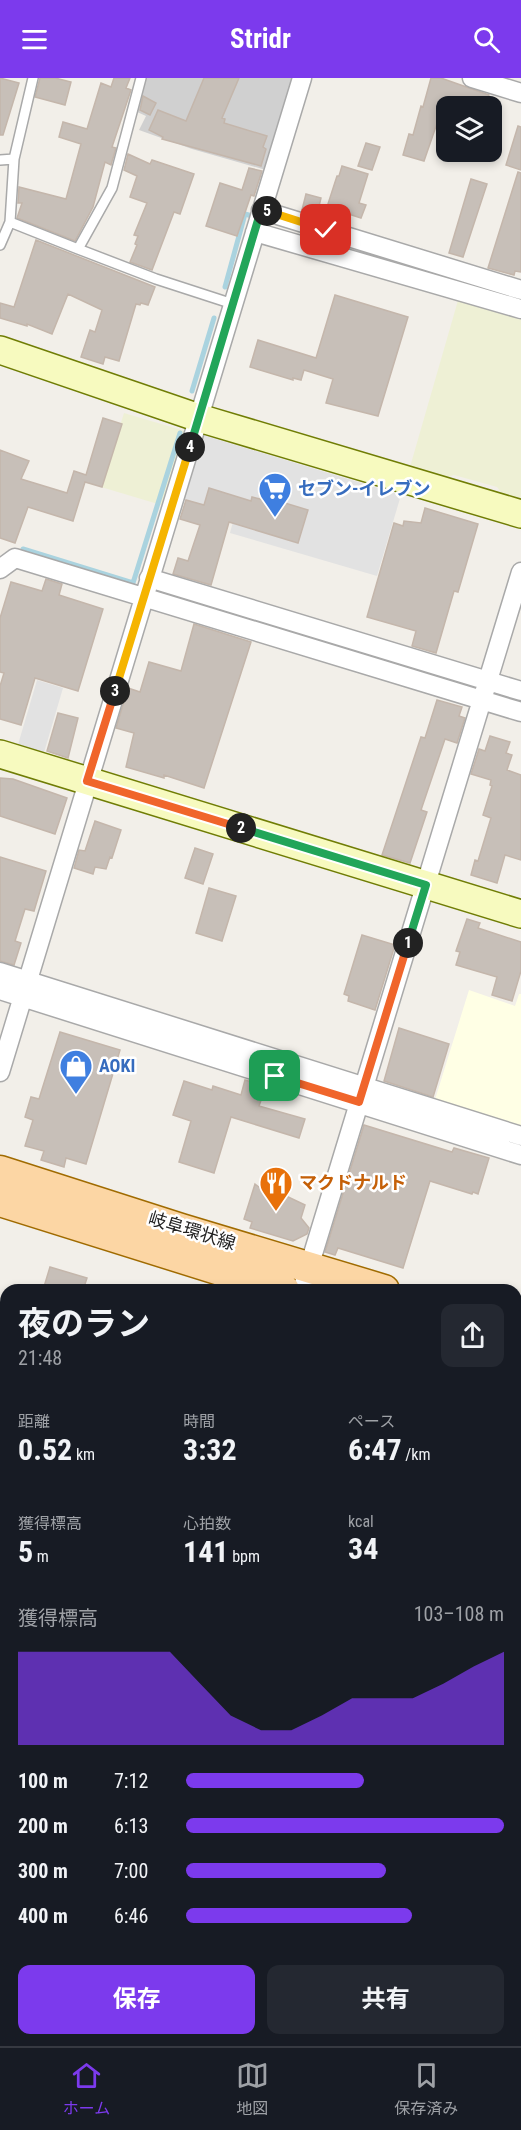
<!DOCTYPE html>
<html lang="ja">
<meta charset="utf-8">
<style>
body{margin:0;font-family:"Roboto Condensed","Noto Sans JP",sans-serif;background:#242831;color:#f1f3f6;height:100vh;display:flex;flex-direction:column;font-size:22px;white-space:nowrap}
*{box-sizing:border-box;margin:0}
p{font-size:20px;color:#9ea1a6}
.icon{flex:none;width:33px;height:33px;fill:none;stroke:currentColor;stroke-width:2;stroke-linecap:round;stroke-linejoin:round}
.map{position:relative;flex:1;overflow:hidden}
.drawer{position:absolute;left:0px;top:1206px;width:522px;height:762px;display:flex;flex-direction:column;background:#171b24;border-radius:18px 18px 0 0;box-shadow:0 3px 9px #0003}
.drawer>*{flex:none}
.controls{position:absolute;left:436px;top:18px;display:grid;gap:12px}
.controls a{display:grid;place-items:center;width:66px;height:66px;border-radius:12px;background:#171b24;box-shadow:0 3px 9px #0003;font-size:30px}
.pin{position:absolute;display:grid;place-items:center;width:51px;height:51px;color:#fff;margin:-26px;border-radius:12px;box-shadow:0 3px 9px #0006}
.km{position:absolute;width:30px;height:30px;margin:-15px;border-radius:50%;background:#222;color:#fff;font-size:16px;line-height:30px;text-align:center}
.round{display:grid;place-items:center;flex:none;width:63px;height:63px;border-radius:12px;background:#242831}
.headline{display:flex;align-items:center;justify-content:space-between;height:102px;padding:0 18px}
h1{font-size:33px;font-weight:700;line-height:45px}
.metrics{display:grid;grid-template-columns:repeat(3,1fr);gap:9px;height:102px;padding:6px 18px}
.metrics div{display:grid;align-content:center}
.metrics b{font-size:30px;font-weight:700}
.metrics small{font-size:16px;font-weight:400}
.metrics p{font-size:16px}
.chart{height:168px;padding:12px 18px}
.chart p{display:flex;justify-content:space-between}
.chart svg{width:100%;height:108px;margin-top:6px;fill:#7c3aed;opacity:.7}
.action{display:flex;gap:12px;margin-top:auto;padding:12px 18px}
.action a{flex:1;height:69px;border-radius:12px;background:#7c3aed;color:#fff;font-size:24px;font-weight:700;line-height:69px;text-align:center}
.action a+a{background:#242831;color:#f1f3f6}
ul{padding:0 18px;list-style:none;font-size:20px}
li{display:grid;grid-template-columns:96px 72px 1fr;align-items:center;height:45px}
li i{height:15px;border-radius:8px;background:#7c3aed}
header{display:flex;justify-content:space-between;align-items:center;height:78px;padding:0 18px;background:#7c3aed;color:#fff;font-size:27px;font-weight:700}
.tabs{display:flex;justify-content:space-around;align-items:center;height:84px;border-top:2px solid #363941;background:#171b24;font-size:16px;color:#9ea1a6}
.tabs a{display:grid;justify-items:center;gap:3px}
.tabs .active{color:#7c3aed}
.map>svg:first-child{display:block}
</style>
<header><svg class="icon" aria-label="menu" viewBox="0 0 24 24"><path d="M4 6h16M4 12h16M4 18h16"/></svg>Stridr<svg class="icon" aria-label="search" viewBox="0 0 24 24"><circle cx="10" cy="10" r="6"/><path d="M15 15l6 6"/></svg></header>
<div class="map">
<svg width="521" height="1968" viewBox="0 0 521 1968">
<rect width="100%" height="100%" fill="#f2efe9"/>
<path fill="#ffffe5" d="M469,912L515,928L519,916H521V1055L433,1028Z"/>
<path fill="#d0d0d0" d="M143,0H294L266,92L192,71L139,52L146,38L135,33Z"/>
<path fill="#eef0d5" d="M459,219L521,237V423L505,419L497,409L454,397L445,400L410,389Z
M124,335L188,354L168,429L101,409Z"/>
<path fill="#c8facc" d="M516,1822L521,1823V1968H436L438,1962H516Z"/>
<path fill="#e2e2e2" d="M196,355L401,417L377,498L230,455L235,436L176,419Z
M37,602L63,610L43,678L17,670Z
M0,1342L6,1344V1413L0,1411Z"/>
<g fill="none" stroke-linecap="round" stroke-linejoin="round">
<path stroke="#aad3df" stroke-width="5" d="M225,209L245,136L252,138
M192,313L214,240
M23,471L133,505L180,355
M161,514L345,571
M0,1648L6,1649"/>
</g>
<path fill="#c7bfb8" stroke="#c4b6ab" stroke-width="1.5" d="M0,0L19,5L3,57H0Z
M40,0H55L71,4L65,27L35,19Z
M114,0H130L126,10L131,12L112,69L116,70L111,87L105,84L93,129L75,163L17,140L22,125H18L19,109L66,121L81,66L59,59L63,44L87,51L101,5L111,9Z
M204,0H239L222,40L225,41L224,45L267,58L263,69L266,71L261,88L162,61L163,59L149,52L158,32L186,43Z
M431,0H441L489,17L485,28H443L424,83L403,77L409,56L413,57L421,28L423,29Z
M143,18L156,25L150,37L140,32Z
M518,48L521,49V92L506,87Z
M366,65L380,69L372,92L358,88Z
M128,76L150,86L152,82L194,96L180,136L174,134L152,192L130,184L137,167L135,166L138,158L134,157L147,125L130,119L137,98L124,92Z
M342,88L368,96L359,125L366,127L361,140L327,129L337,98H339Z
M249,90L262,93L254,118L251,117L237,158L206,148L220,105L242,112Z
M518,94L521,95V194L515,193L514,197L488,190Z
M471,101L487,106L463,179L449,175Z
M306,116L321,120L317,136L302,132Z
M36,162L155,209L148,227L141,225L140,227L136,226L119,283L105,279L103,286L81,279L90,252L95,254L102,232L68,216L52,256L27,246V248L0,240V225L14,229Z
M335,217L408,239L378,338L326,325L333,301L304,292L301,302L293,300V302L250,289L258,262L316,280Z
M103,340L122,346L102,409L85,404L73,443L28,429L15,465L0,460V372L29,383L21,401L67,415L74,393L86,397Z
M209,410L251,423L252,419L264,422L265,419L308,432L298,465L229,444L211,507L173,496L178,480L188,483L200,447L180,441L186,422L204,427Z
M425,430L478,446L458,514L454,513L436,575L412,568L416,553L367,539L394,445L403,448L404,443L421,445Z
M46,501L62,506L59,517L103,531L78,613L35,600L21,647L0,641V608L4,595L0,594V540L11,504L42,513Z
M194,546L251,564L204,710L164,697V700L126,689L134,655L116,650L128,610L140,614L149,584L181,593Z
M437,622L462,629L459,638L465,640L457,665L445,661L421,732L427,734L410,785L382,777L421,659L425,660Z
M58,635L78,640L68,680L47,673Z
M490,658L510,664L506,675L512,677L507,692L521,697V782L505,777L497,805L471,797L475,782L478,783L491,740L483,737L492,708L490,707L491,702L471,696L479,671L485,673Z
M0,700L13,701L67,720L55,756L0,738Z
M95,743L121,752L112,780L110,779L106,791L95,789L93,796L74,790L79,772L85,773Z
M195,770L213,776L203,806L185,800Z
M0,779L46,793L34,833L25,831L15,863L21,865L14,887L0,883Z
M209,810L236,818L222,863L196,855Z
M467,841L480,845L478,850L521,864V893L512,923L492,917L497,899L456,887L460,874L456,873Z
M362,857L395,867L375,932L348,923L349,918L344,916Z
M399,950L449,966L433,1019L384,1003Z
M60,954L120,972L86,1086L66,1080L64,1089L41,1082L44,1073L25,1068L33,1042L25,1039L31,1019L39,1021Z
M245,1002L266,1008L259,1028L305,1041L299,1060L231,1039L214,1095L179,1084L191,1043L173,1037L184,1003L212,1012L213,1008L241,1017Z
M364,1047L452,1074L454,1070L489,1080L478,1116L473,1114L472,1116L430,1103L403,1190L338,1170L335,1177L325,1174Z
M255,1106L264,1113L279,1119L280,1115L305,1127L301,1140L309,1150L307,1156L293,1163L250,1150L252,1144L244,1141Z
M50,1189L87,1200L83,1212H43Z"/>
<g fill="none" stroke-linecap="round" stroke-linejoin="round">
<defs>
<path id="lane" d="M0,82L14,81
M10,144L78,171L112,110L141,0
M0,167L10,144L14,81L33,0
M78,171L156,201L233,226"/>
<path id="street" d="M472,0L521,15
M261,132L521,212
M255,154L521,231
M0,491L15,480L521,634
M149,500L521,613
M0,894L521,1058
M0,912L521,1077
M0,994L302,0
M302,1212L521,494
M0,1324L6,1326
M0,1344L6,1346
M516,1485L521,1486
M516,1502L521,1504
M0,1544L6,1545
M516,1701L521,1684
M0,1809L6,1810
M50,1968L51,1962
M423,1968L425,1962"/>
<path id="secondary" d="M0,272L199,340L521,436
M0,676L521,836
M0,1664L6,1665
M516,1813L521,1815"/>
<path id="primary" d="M0,1093L181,1151L384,1212
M0,1123L284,1212
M516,1255L521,1256
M516,1287L521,1288"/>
</defs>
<use href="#lane" stroke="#a9a9a9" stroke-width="12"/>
<use href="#street" stroke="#a9a9a9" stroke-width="21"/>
<use href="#secondary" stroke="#707d05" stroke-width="30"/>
<use href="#primary" stroke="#a06b00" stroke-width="33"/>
<use href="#lane" stroke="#fff" stroke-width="9"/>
<use href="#street" stroke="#fff" stroke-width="18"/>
<use href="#secondary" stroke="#f7fabf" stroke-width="27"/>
<use href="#primary" stroke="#fcd6a4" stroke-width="30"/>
</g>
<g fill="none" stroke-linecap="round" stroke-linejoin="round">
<defs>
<path id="split-1" d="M275,998L359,1024L408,865"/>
<path id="split-2" d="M241,750L426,807L408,865"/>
<path id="split-3" d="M115,613L87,703L241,750"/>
<path id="split-4" d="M115,613L190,369"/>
<path id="split-5" d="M190,369L261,132L267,133"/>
<path id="split-6" d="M267,133L326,152"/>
</defs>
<use href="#split-1" stroke="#fff" stroke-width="12"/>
<use href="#split-2" stroke="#fff" stroke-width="12"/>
<use href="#split-3" stroke="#fff" stroke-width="12"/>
<use href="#split-4" stroke="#fff" stroke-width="12"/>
<use href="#split-5" stroke="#fff" stroke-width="12"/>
<use href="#split-6" stroke="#fff" stroke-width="12"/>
<use href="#split-1" stroke="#f0652b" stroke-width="8"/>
<use href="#split-2" stroke="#22a559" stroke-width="8"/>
<use href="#split-3" stroke="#f0652b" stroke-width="8"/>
<use href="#split-4" stroke="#f5b400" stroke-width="8"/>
<use href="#split-5" stroke="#22a559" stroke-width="8"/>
<use href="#split-6" stroke="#f5b400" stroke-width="8"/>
</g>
<defs>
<symbol id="supermarket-pin" viewBox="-11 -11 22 30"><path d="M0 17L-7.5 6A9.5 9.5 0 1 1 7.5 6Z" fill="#3f7fe0" stroke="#fff"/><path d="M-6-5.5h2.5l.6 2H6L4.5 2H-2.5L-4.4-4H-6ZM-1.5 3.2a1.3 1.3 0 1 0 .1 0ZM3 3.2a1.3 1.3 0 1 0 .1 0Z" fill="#fff"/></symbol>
<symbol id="shop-pin" viewBox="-11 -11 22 30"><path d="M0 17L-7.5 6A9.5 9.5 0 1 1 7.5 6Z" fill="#3f7fe0" stroke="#fff"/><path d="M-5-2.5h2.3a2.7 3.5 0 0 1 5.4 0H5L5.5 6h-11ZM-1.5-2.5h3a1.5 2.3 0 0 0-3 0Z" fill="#fff"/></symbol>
<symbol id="restaurant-pin" viewBox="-11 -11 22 30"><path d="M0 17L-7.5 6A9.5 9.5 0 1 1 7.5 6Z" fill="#e8710a" stroke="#fff"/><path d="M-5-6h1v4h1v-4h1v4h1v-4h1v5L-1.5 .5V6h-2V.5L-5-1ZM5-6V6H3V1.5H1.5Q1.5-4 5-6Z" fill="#fff"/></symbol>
</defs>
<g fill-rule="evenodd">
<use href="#supermarket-pin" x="256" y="392" width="38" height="52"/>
<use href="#shop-pin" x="57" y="969" width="38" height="52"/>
<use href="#restaurant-pin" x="257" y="1086" width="38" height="52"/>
</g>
<g text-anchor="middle" stroke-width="5" stroke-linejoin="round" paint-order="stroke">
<g font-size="18" font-weight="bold" fill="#366cbe" stroke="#fff" text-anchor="start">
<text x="298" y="417">セブン-イレブン</text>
<text x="99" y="994">AOKI</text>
</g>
<g font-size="18" font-weight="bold" fill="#c56008" stroke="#fff" text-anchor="start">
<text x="299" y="1111">マクドナルド</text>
</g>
<g font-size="18" fill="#222" stroke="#fff">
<text transform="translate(192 1153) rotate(17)" y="6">岐阜環状線</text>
</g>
</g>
</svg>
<div class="controls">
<a><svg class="icon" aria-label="layers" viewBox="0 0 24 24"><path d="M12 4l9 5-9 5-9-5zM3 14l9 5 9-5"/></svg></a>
</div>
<div class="pin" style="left:275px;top:998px;background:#1e9e55"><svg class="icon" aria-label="arrive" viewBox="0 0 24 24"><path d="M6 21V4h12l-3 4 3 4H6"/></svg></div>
<div class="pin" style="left:326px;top:152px;background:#d93025"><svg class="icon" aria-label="check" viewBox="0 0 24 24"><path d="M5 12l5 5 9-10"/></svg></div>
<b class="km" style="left:408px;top:865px">1</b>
<b class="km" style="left:241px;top:750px">2</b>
<b class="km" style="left:115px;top:613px">3</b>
<b class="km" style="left:190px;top:369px">4</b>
<b class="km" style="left:267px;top:133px">5</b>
<section class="drawer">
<div class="headline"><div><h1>夜のラン</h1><p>21:48</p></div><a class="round"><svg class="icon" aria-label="share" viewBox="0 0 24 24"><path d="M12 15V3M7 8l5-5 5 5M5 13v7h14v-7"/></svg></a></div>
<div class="metrics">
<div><p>距離</p><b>0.52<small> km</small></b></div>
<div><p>時間</p><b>3:32</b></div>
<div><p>ペース</p><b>6:47<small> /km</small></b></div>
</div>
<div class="metrics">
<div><p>獲得標高</p><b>5<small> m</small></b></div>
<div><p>心拍数</p><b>141<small> bpm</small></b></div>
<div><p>kcal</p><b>34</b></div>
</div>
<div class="chart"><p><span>獲得標高</span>103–108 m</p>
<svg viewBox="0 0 160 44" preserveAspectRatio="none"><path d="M0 44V6L10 6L20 6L30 6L40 6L50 6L60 19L70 32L80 38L90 38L100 32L110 25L120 25L130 25L140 19L150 12L160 6V44z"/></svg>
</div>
<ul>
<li><b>100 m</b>7:12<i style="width:56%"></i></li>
<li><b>200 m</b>6:13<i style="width:100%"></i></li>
<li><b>300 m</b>7:00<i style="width:63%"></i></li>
<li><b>400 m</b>6:46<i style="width:71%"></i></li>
</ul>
<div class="action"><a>保存</a><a>共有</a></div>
</section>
</div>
<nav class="tabs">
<a class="active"><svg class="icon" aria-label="home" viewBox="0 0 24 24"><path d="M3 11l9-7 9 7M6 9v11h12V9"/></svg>ホーム</a>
<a><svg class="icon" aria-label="map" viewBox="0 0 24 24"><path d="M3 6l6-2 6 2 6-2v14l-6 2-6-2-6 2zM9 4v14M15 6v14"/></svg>地図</a>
<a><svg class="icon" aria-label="saved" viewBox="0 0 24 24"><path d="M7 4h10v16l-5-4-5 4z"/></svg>保存済み</a>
</nav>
